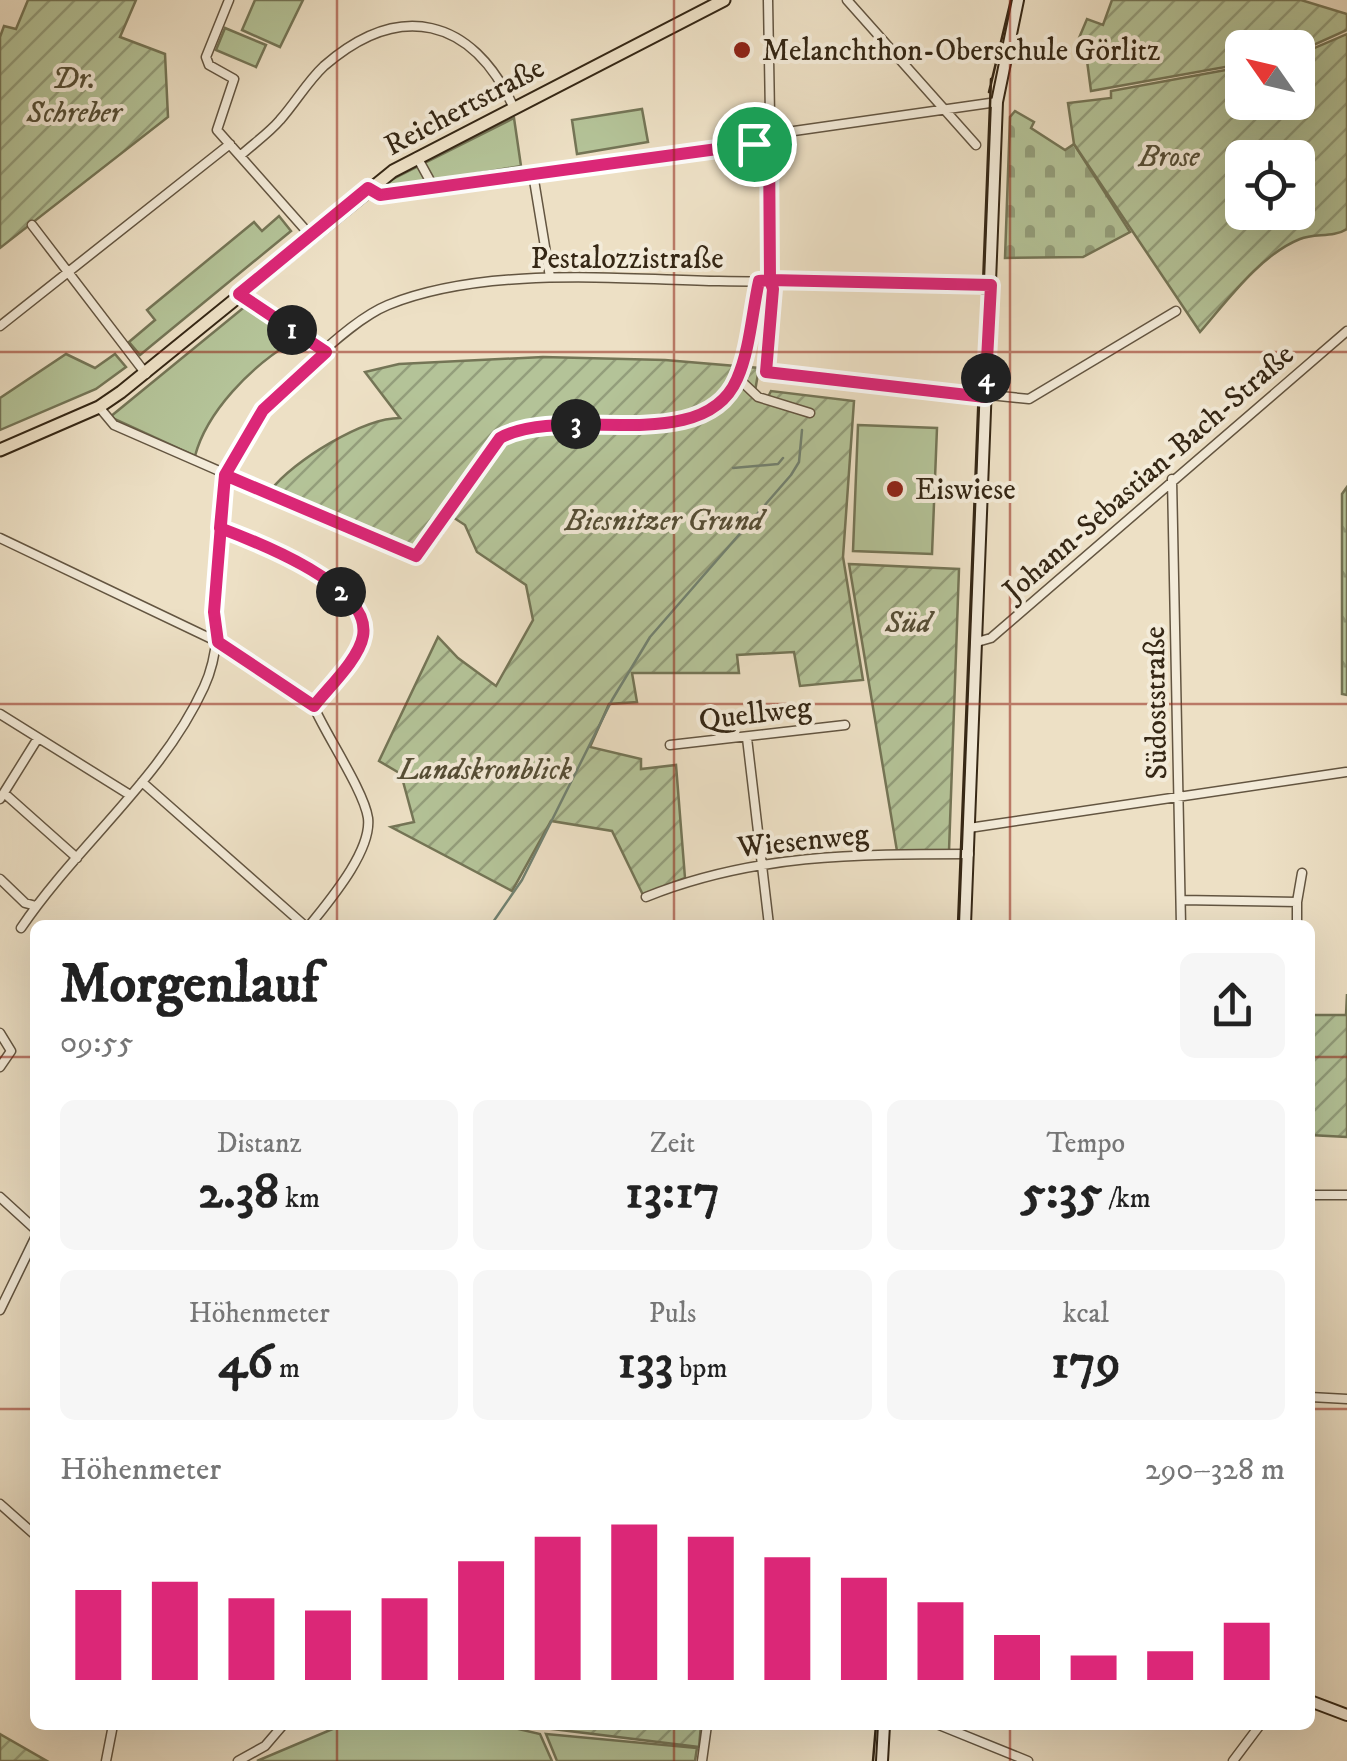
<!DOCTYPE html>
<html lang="de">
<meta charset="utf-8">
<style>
body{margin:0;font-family:"IM FELL DW Pica",serif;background:#f6f6f6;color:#222;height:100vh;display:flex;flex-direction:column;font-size:38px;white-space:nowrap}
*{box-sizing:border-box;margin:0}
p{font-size:32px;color:#767676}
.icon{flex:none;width:55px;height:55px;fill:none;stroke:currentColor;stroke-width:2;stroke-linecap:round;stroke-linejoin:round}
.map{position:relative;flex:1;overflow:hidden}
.panel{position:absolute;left:30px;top:920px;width:1285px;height:810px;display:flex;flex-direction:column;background:#fff;border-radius:15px;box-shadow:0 10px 40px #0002}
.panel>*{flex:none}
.needle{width:65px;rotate:304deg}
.buttons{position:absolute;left:1225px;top:30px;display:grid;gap:20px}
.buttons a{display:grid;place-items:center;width:90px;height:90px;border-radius:15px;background:#fff;box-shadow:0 10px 40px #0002;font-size:50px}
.pin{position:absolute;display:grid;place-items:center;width:85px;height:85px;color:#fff;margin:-42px;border:5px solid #fff;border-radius:50%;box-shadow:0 2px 10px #0007}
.km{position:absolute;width:50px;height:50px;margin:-25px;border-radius:50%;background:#222;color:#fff;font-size:28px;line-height:50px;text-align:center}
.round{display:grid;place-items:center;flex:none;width:105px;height:105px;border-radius:15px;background:#f6f6f6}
.summary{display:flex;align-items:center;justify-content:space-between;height:170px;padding:0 30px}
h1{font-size:55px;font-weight:700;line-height:75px}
.figures{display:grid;grid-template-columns:repeat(3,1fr);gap:15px;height:170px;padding:10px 30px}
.figures div{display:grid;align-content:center;border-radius:15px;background:#f6f6f6;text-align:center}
.figures b{font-size:50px;font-weight:700}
.figures small{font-size:28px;font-weight:400}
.figures p{font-size:28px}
.chart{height:280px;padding:20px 30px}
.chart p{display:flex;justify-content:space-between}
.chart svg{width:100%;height:180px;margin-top:10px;stroke:#db2777;stroke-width:6}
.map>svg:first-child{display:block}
</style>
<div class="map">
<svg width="1347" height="1761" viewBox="0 0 1347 1761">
<defs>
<pattern id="forest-crowns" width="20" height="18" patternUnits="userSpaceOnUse" patternTransform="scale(2.5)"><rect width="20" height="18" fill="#b4c398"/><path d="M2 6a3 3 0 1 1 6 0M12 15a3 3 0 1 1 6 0" fill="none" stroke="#939e7b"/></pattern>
<pattern id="cemetery-stones" width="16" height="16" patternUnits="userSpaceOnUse" patternTransform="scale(2.5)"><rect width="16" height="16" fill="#b4c398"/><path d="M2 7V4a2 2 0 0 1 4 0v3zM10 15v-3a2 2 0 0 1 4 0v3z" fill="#939e7b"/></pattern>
<pattern id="garden-furrows" width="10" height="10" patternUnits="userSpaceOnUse" patternTransform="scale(2.5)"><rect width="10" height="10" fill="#b4c398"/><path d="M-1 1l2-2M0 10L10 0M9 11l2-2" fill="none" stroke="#939e7b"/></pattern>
</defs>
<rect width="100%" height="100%" fill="#ede0c5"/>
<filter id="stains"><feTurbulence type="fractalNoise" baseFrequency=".002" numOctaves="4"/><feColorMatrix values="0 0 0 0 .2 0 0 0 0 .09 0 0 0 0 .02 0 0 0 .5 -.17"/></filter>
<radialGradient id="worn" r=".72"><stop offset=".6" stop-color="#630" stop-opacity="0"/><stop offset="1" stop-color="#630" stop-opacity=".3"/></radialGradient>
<path fill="#b4c398" stroke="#747556" stroke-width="2.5" d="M255,0H303L280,47L242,30Z
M225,28L266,45L256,67L216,50Z
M642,109L648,142L577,154L572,120Z
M514,118L521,166L386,189L379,186Z
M279,216L291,231L140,355L129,342L155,320L147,310L254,222L262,231Z
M248,304L284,329L290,343C251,367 207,411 195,456L110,417Z
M66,354L95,368L115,354L126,367L96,389L0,430V398Z
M858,425L937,428L932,554L853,551Z
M342,1725H516L518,1729L540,1734L552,1761H257Z
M546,1734L697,1748L695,1761H557Z"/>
<path fill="url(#forest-crowns)" stroke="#747556" stroke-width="2.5" d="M1347,487V695L1342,694V494Z"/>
<path fill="url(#cemetery-stones)" stroke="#747556" stroke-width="2.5" d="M1015,111L1034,122L1031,128L1065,150L1074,144L1130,232L1083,257L1005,258L1010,117Z"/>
<path fill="url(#garden-furrows)" stroke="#747556" stroke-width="2.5" fill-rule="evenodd" d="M28,0H136L120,37L165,54L168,117L0,248V37L4,26L16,29Z
M1112,0H1301L1347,14V30L1298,52V48H1242V64L1091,91L1084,38H1079L1087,19L1103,25Z
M1347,34V229C1333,238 1315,233 1300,239C1260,255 1227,301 1200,332L1074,144L1068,103L1111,98V91L1242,67V102H1298V55ZM1242,158H1298V212H1242Z
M543,357L665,360L759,368L754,397L766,401L771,391L854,401L843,557L863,680L800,686L794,652L737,655L739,673H632L637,702L609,704L590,747L641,759V769L676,765L685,878L643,895L612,831L551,821L512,891L391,827L414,822L401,774L379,761L438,637L458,658L496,686L533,620L526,585L477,552L465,525L451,516L503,440L506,426L419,549L400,548L271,490C293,461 363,418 400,418L365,372L399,364Z
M849,564L959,569L949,851H897Z
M1347,994V1137L1310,1135V1015H1346Z
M520,1725H701L699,1747Z
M0,1734L47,1761H0Z"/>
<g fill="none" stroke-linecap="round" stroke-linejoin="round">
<path stroke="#728271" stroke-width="2.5" d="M733,468L778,464L783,458
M491,925L522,880L612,700L650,637L791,475L799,462L802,430"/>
<defs>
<path id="street" d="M229,0L206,57L209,65L234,79L217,130L310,235
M768,0L773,289L766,372L1029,399L1176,311
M847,0L976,145
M240,156C253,144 269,133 280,120C296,102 307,82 324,66C400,0 472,18 513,106
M417,157L434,188
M533,174L550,277
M368,188L380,195L745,145L780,133L997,102
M32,225L146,374
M239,294L325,351
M0,326L230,144
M738,378L758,397L810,413
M99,407L114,425L416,557C453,528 469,455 508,434C525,425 550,426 569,425C597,422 625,427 653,426C744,420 743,351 759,281
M1172,479L1181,925
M220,528C266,545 368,582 363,641L314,707
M0,538L218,642L314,707
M977,642L991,638L1347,331
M0,714L130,795
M747,738L769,925
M670,745L845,725
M142,782L304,925
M4,793L77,858
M0,799L38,738
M969,828L1346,772
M0,879L25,903L36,906
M646,897C753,854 856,854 969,854
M1181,900L1297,902V925
M1297,902L1302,873
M310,925C329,901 372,851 368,818C364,791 326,735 314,707
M21,928C77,845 162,779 204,687C236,619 199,520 237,450C260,408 344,323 388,305C485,266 616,279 719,281C810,283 900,279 991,285
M0,1033L11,1051L0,1067
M1310,1195H1347
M0,1197L35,1229
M0,1310L35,1238
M1310,1397L1347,1399
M0,1504L35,1535
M939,1725L1028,1761
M106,1761L113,1725
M238,1761L265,1746L283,1725
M702,1761L707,1725
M1233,1761L1260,1725"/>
<path id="secondary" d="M965,925L997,102L1018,0
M1310,1701L1347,1715
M882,1761L884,1725"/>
<path id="primary" d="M0,450L99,407L121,392L393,171L724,0"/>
</defs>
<use href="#street" stroke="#635541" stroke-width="11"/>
<use href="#secondary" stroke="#352715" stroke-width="14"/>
<use href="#primary" stroke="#352715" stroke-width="15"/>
<use href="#street" stroke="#f3ebd9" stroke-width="8"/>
<use href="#secondary" stroke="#f3ebd9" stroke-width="10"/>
<use href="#primary" stroke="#ede0c5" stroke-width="11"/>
<path stroke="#352715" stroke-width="2.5" d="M989,92L1011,0
M958,925L991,79
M873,1761L876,1725"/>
</g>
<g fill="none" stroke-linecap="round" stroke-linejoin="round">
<defs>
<path id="route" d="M754,144L380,195L368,188L239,294L326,352L263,410L225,475L214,612L218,642L314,706C328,688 359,659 363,636C372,586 257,542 220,528L225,475L416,556L500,438C564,403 703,458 737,379C750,350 752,312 759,281L770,280L773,289L766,372L985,397L991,285L770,280L769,139L754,144"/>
</defs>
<use href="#route" stroke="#fff" stroke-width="20"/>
<use href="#route" stroke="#db2777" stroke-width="12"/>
</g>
<path fill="none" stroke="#8f2418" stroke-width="2.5" stroke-opacity="0.55" d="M337,0V925M674,0V925M1010,0V925M0,352H1347M0,704H1347M0,1057H35M1310,1057H1347M0,1409H35M1310,1409H1347M337,1725V1761M674,1725V1761M1010,1725V1761"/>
<g fill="#8f2418" stroke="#f3ebd9" stroke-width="4">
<circle cx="742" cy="50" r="10"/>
<circle cx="895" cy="489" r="10"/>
</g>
<g text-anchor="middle" stroke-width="8" stroke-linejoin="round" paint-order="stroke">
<g font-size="30" fill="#352715" stroke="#f3ebd9" text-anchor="start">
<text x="762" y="60">Melanchthon-Oberschule Görlitz</text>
<text x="915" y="499">Eiswiese</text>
</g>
<g font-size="30" font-style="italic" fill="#554e36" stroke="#f3ebd9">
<text x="74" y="88">Dr.<tspan x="74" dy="34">Schreber</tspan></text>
<text x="1169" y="166">Brose</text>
<text x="664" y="530">Biesnitzer Grund</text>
<text x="908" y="632">Süd</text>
<text x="485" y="779">Landskronblick</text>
</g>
<g font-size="30" fill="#352715" stroke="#f3ebd9">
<text transform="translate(464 106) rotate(-28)" y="10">Reichertstraße</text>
<text x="627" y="268">Pestalozzistraße</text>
<text transform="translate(1148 472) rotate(-41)" y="10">Johann-Sebastian-Bach-Straße</text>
<text transform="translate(1155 703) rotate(-91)" y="10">Südoststraße</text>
<text transform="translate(755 713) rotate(-7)" y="10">Quellweg</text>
<text transform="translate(803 840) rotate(-6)" y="10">Wiesenweg</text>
</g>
</g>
<rect width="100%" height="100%" filter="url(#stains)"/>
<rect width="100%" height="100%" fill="url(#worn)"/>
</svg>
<div class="buttons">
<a><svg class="needle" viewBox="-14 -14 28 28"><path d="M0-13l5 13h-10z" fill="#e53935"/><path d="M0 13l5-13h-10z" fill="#767676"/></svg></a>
<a><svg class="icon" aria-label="locate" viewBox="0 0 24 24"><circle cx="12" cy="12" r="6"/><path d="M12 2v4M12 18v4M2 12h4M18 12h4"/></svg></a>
</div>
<div class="pin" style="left:754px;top:144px;background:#1e9e55"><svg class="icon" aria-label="arrive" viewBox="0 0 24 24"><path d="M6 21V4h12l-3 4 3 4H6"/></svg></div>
<b class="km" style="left:292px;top:330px">1</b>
<b class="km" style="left:341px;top:592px">2</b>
<b class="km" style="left:576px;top:424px">3</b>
<b class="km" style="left:986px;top:378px">4</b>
<section class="panel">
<div class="summary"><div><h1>Morgenlauf</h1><p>09:55</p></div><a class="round"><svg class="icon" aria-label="share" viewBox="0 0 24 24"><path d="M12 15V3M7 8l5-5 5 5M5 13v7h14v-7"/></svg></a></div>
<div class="figures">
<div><p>Distanz</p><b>2.38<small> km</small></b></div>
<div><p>Zeit</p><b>13:17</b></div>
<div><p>Tempo</p><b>5:35<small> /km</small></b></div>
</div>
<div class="figures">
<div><p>Höhenmeter</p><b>46<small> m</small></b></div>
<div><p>Puls</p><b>133<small> bpm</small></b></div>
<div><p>kcal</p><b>179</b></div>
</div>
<div class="chart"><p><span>Höhenmeter</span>290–328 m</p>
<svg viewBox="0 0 160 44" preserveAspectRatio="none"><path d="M5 44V22M15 44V20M25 44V24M35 44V27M45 44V24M55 44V15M65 44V9M75 44V6M85 44V9M95 44V14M105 44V19M115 44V25M125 44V33M135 44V38M145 44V37M155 44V30"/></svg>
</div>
</section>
</div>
